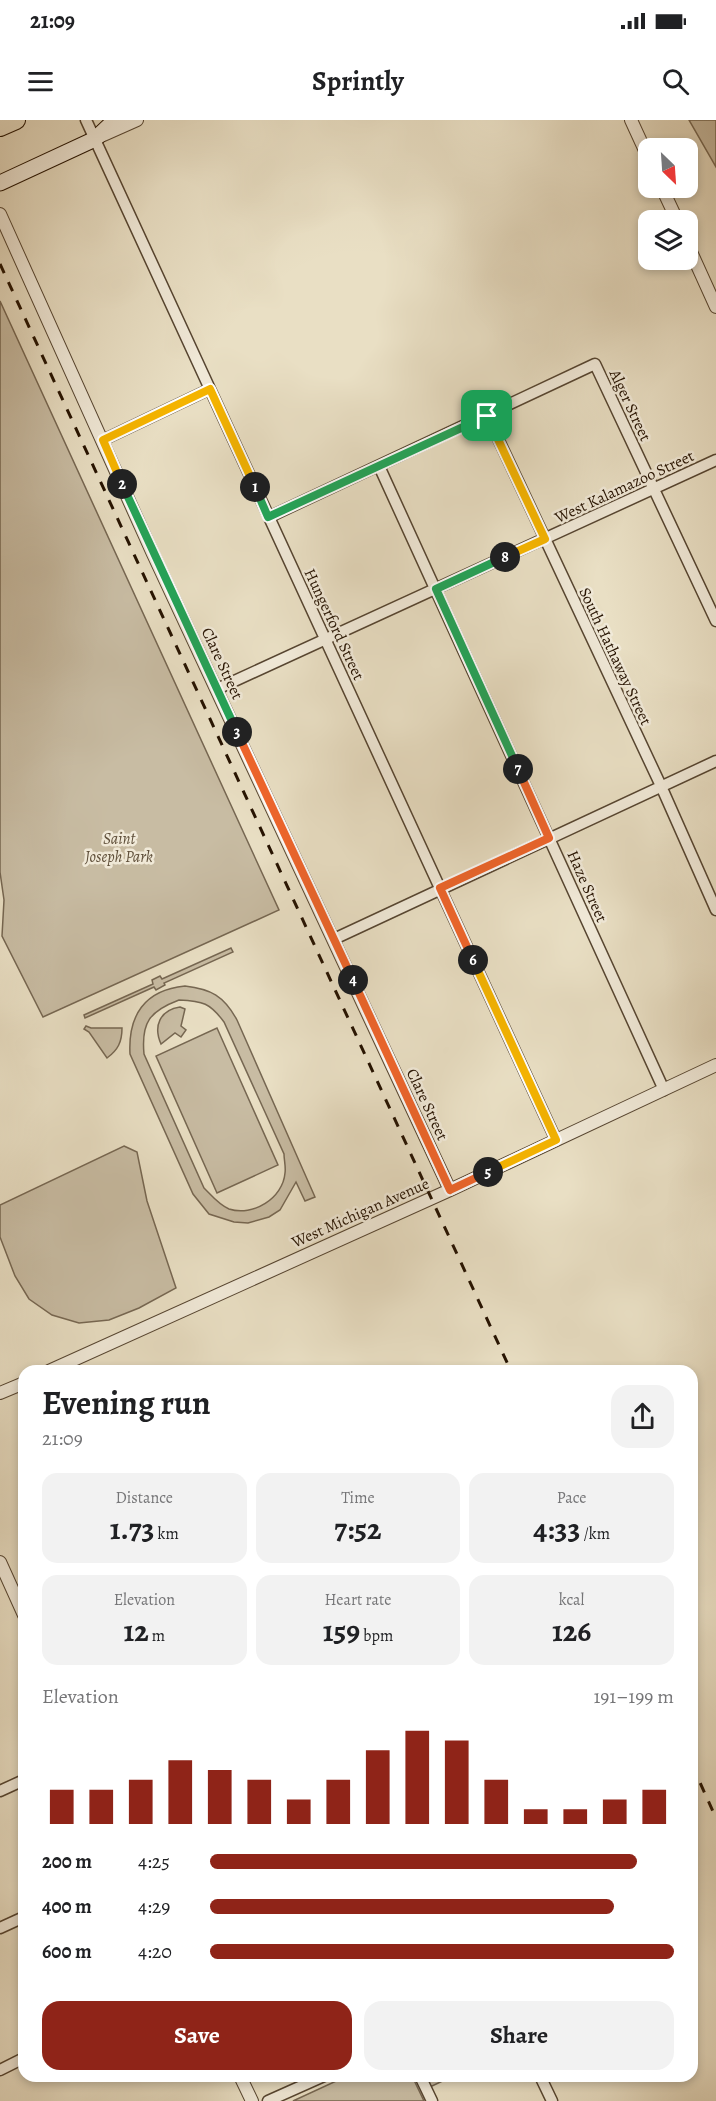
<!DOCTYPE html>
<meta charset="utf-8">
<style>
body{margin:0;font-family:Alegreya,serif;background:#f2f2f2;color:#202124;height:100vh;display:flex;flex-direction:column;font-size:22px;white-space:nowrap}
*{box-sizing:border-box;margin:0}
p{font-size:20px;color:#757577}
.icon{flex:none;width:33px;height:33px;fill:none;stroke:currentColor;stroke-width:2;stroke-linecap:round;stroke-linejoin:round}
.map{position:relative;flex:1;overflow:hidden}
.side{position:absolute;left:18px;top:1245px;width:680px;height:717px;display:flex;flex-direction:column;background:#fff;border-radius:18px;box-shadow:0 3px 9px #0003}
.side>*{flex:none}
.needle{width:39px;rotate:155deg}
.controls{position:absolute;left:638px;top:18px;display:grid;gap:12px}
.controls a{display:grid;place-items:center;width:60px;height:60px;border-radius:12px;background:#fff;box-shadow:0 3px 9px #0003;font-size:30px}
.pin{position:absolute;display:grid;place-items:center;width:51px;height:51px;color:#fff;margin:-26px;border-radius:12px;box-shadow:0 3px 9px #0006}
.km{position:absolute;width:30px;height:30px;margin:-15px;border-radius:50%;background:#222;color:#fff;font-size:16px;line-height:30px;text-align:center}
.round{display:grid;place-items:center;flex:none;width:63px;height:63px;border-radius:18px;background:#f2f2f2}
.headline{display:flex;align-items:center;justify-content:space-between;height:102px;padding:0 24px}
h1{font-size:33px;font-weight:700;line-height:45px}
.metrics{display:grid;grid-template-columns:repeat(3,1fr);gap:9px;height:102px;padding:6px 24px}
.metrics div{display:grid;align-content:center;border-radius:15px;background:#f2f2f2;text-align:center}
.metrics b{font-size:30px;font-weight:700}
.metrics small{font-size:16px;font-weight:400}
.metrics p{font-size:16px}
.chart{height:168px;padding:12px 24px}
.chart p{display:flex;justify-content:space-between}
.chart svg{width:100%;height:108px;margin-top:6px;stroke:#8f2418;stroke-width:6}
.cta{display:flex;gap:12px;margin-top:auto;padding:12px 24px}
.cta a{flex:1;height:69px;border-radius:18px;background:#8f2418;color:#fff;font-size:24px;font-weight:700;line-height:69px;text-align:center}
.cta a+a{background:#f2f2f2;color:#202124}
ul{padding:0 24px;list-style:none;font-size:20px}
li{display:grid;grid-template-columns:96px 72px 1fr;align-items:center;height:45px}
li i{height:15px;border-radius:8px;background:#8f2418}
.status{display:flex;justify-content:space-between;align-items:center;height:42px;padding:0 30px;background:#fff;direction:ltr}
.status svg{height:16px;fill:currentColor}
header{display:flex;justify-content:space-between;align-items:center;height:78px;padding:0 24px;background:#fff;font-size:27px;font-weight:700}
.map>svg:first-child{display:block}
</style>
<div class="status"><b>21:09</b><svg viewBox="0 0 49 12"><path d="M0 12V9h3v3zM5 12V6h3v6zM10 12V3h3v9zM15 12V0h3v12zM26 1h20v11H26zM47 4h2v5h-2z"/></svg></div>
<header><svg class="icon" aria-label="menu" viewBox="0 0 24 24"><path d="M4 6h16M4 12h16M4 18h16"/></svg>Sprintly<svg class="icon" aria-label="search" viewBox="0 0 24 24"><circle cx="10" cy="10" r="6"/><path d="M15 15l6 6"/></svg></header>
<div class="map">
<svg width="716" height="1981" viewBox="0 0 716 1981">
<rect width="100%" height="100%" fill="#e9dfc4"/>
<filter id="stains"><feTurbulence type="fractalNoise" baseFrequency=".00333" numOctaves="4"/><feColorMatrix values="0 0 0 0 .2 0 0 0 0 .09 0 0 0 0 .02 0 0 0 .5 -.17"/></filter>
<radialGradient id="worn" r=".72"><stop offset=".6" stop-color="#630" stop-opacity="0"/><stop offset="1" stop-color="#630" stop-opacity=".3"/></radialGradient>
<path fill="#c8bca3" stroke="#766752" stroke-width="1.5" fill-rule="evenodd" d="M689,0H716V47Z
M0,181L279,790L43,897L2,816L4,780L0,752Z
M231,828L233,832L164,863L165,865L156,870L154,867L85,898L84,895L153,864L152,860L160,856L162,859Z
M185,866C211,869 224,876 237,900L315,1077L305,1081L296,1062L280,1090L269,1097L248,1103L234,1102L209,1094L193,1074L130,934C128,896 144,870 185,866ZM179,880C203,881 210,883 224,902L284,1034C284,1040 286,1047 285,1053C283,1078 253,1097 229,1089C219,1085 211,1075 204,1068L144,934C141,902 150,891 179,880Z
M180,887L185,889L181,906L186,910L181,917L175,913L161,924C153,906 160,890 180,887Z
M86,906L91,908H122C122,922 118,930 107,938L89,912L84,909Z
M217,908L278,1045L217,1073L156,936Z
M124,1026L137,1032L147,1081L176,1168L139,1188L109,1200L79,1203L52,1195L29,1179L15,1156L0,1117V1085Z
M347,1956H412L424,1981H293Z
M425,1956H453L430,1967Z"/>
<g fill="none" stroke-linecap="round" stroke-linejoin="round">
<defs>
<path id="minor" d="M86,0L556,1020
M487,295L661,666L716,790
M103,320L210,269
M379,346L664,970
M269,397L595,244L716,501
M217,569L716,340
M334,819L716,641
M0,1671L24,1660
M0,1808L24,1797
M0,1950L24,1938
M420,1956L432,1981
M540,1956L552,1981
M268,1981L324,1956"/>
<path id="tertiary" d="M631,0L648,37
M101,16L137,0
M662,68L677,100
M0,94L153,434L450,1070
M687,123L716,187
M49,1251L450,1070L716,945
M0,1273L24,1263
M0,1442L24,1495
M240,1956L252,1981"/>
<path id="secondary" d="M0,63L95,19L115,0"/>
<path id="motorway" d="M0,7L16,0"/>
</defs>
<use href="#minor" stroke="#564531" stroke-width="13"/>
<use href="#tertiary" stroke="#564531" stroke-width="14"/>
<use href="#secondary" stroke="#251200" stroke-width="17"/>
<use href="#motorway" stroke="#251200" stroke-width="20"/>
<use href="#minor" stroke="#f1ead9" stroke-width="10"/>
<use href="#tertiary" stroke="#f1ead9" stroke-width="12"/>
<use href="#secondary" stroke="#f1ead9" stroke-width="15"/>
<use href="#motorway" stroke="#e9dfc4" stroke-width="18"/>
<path stroke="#251200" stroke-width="3" stroke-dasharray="10 10" stroke-linecap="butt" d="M0,144L511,1251
M692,1645L716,1698"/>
</g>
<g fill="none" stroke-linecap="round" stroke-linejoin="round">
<defs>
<path id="split-1" d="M255,367L268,397L487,296"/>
<path id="split-2" d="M122,364L103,320L210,269L255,367"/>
<path id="split-3" d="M122,364L237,612"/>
<path id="split-4" d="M237,612L353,860"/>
<path id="split-5" d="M353,860L450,1070L488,1052"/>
<path id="split-6" d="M473,840L556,1020L488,1052"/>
<path id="split-7" d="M473,840L440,768L549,718L518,649"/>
<path id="split-8" d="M505,437L436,469L518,649"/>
<path id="split-9" d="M487,296L545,419L505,437"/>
</defs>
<use href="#split-1" stroke="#fff" stroke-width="12"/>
<use href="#split-2" stroke="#fff" stroke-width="12"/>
<use href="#split-3" stroke="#fff" stroke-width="12"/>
<use href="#split-4" stroke="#fff" stroke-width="12"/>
<use href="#split-5" stroke="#fff" stroke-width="12"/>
<use href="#split-6" stroke="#fff" stroke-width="12"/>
<use href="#split-7" stroke="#fff" stroke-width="12"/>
<use href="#split-8" stroke="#fff" stroke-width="12"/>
<use href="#split-9" stroke="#fff" stroke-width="12"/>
<use href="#split-1" stroke="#22a559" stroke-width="8"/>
<use href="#split-2" stroke="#f5b400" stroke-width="8"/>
<use href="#split-3" stroke="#22a559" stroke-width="8"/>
<use href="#split-4" stroke="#f0652b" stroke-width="8"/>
<use href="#split-5" stroke="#f0652b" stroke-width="8"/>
<use href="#split-6" stroke="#f5b400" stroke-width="8"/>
<use href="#split-7" stroke="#f0652b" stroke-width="8"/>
<use href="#split-8" stroke="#22a559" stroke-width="8"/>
<use href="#split-9" stroke="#f5b400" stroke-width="8"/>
</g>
<g text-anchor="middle" stroke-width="5" stroke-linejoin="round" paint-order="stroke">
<g font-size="16" fill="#251200" stroke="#f1ead9">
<text transform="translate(631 285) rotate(65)" y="6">Alger Street</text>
<text transform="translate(624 366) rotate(-25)" y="6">West Kalamazoo Street</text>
<text transform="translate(335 504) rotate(65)" y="6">Hungerford Street</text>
<text transform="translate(616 536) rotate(65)" y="6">South Hathaway Street</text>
<text transform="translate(223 543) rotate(65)" y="6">Clare Street</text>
<text transform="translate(588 766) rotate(66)" y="6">Haze Street</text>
<text transform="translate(428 984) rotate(65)" y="6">Clare Street</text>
<text transform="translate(360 1092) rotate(-24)" y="6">West Michigan Avenue</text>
</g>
<g font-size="16" font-style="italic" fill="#5e4e39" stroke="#f1ead9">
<text x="119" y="724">Saint<tspan x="119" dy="18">Joseph Park</tspan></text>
</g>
</g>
<rect width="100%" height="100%" filter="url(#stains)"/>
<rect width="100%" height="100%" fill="url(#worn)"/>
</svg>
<div class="controls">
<a><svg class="needle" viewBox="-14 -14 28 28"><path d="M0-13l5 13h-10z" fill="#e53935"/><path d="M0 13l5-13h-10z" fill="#757577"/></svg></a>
<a><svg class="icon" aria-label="layers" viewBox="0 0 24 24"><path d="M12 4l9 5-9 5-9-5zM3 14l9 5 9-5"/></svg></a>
</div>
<div class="pin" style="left:487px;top:296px;background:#1e9e55"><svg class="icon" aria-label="arrive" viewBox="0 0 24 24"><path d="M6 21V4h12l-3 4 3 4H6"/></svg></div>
<b class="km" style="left:255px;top:367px">1</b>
<b class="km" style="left:122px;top:364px">2</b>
<b class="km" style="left:237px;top:612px">3</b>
<b class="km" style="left:353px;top:860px">4</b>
<b class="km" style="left:488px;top:1052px">5</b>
<b class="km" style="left:473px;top:840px">6</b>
<b class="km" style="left:518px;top:649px">7</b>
<b class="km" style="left:505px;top:437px">8</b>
<section class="side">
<div class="headline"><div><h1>Evening run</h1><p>21:09</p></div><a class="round"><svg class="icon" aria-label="share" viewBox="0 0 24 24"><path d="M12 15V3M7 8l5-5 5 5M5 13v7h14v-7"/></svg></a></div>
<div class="metrics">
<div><p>Distance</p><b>1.73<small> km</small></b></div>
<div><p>Time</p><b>7:52</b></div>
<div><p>Pace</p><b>4:33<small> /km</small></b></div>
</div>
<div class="metrics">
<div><p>Elevation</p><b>12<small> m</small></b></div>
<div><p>Heart rate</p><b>159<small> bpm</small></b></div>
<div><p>kcal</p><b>126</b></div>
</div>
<div class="chart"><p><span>Elevation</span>191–199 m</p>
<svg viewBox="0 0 160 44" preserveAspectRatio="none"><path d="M5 44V30M15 44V30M25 44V26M35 44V18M45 44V22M55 44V26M65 44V34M75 44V26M85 44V14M95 44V6M105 44V10M115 44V26M125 44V38M135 44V38M145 44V34M155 44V30"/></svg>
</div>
<ul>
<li><b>200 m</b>4:25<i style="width:92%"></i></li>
<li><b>400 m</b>4:29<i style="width:87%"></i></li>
<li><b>600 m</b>4:20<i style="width:100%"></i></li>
</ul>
<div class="cta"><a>Save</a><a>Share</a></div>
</section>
</div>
